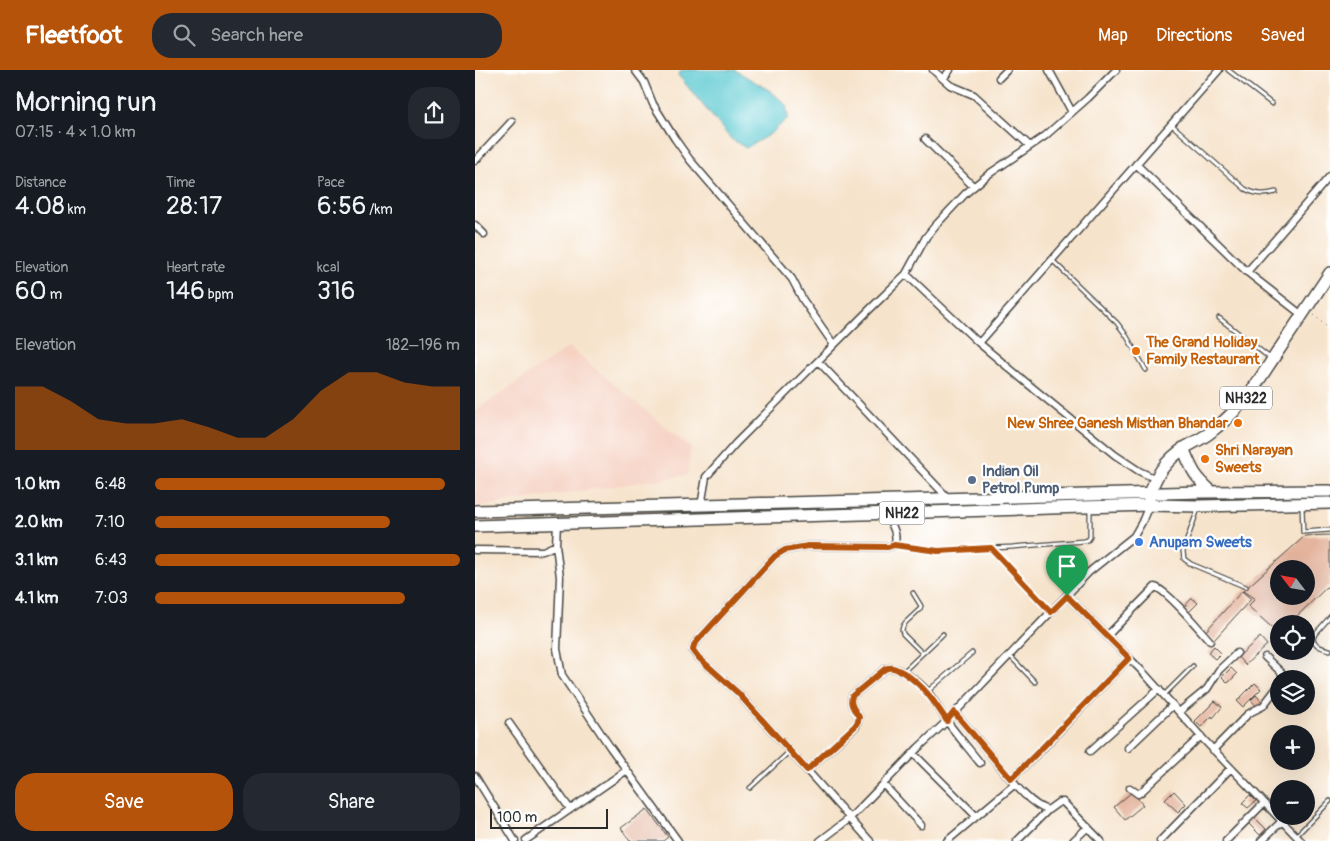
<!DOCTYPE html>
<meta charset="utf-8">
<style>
body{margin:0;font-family:Pangolin,sans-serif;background:#242831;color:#f1f3f6;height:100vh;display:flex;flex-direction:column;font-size:19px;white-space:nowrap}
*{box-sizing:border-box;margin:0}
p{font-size:16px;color:#9ea1a6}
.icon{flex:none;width:28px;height:28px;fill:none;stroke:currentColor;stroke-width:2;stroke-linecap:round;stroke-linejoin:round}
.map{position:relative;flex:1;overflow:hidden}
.side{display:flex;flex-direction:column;background:#171b24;width:475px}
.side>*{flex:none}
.needle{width:32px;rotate:301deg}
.controls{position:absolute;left:795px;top:490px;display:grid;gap:10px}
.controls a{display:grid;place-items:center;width:45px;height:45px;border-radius:50%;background:#171b24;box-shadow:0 5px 20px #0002;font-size:25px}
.scale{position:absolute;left:15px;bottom:12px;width:118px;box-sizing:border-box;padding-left:5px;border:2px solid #2b2b2b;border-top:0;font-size:14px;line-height:18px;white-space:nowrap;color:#2b2b2b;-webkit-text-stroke:4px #fff;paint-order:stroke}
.pin{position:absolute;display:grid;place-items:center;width:42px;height:42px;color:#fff;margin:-51px -21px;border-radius:50% 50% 50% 0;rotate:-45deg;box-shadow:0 0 5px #0007}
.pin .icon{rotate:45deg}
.round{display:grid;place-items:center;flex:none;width:52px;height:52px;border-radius:20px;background:#242831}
.headline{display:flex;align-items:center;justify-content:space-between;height:85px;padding:0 15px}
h1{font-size:28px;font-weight:600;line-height:38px}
.stats{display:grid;grid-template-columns:repeat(3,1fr);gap:8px;height:85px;padding:5px 15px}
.stats div{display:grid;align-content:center}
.stats b{font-size:25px;font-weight:600}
.stats small{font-size:14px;font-weight:400}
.stats p{font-size:14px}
.chart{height:140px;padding:10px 15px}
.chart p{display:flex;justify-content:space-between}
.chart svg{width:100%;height:90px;margin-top:5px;fill:#b45309;opacity:.7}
.button{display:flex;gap:10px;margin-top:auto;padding:10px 15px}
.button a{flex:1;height:58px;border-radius:20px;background:#b45309;color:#fff;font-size:20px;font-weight:600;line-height:58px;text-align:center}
.button a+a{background:#242831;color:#f1f3f6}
ul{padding:0 15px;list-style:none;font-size:16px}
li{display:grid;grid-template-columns:80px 60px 1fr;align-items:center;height:38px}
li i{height:12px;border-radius:6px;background:#b45309}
header{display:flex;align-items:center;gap:30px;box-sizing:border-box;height:70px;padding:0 25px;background:#b45309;color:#fff}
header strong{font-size:24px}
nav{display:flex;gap:28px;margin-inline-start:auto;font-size:18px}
.search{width:350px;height:45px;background:#242831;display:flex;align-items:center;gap:12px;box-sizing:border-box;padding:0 18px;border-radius:20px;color:#9ea1a6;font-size:19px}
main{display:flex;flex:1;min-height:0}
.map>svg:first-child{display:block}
</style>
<header>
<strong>Fleetfoot</strong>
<div class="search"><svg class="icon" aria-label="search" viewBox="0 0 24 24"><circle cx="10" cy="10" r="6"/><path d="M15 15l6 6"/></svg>Search here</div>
<nav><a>Map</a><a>Directions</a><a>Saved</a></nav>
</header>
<main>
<section class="side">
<div class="headline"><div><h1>Morning run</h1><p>07:15 · 4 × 1.0 km</p></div><a class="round"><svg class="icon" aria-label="share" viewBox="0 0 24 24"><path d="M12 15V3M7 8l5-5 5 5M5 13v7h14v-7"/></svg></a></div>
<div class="stats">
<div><p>Distance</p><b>4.08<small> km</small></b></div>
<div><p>Time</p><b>28:17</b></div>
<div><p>Pace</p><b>6:56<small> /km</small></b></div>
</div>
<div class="stats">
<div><p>Elevation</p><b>60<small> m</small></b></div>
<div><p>Heart rate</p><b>146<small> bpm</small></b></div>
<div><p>kcal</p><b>316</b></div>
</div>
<div class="chart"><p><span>Elevation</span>182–196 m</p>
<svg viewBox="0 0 160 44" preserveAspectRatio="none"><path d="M0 44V13L10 13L20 20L30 29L40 31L50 31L60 29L70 33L80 38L90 38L100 29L110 15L120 6L130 6L140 11L150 13L160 13V44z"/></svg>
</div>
<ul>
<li><b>1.0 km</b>6:48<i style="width:95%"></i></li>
<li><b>2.0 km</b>7:10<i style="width:77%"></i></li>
<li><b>3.1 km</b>6:43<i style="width:100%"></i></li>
<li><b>4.1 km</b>7:03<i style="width:82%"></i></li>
</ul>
<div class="button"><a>Save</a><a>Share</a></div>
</section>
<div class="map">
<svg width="855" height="771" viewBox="0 0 855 771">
<rect width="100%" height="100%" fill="#fff"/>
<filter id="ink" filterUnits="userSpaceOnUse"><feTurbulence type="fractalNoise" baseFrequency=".02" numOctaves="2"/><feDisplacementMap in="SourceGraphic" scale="10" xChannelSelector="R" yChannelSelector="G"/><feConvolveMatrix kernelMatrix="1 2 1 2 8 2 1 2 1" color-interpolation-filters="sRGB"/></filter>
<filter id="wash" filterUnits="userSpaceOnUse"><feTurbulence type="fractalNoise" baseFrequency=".0096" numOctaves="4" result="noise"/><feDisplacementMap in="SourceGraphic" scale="20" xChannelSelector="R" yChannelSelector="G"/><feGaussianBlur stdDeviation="1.12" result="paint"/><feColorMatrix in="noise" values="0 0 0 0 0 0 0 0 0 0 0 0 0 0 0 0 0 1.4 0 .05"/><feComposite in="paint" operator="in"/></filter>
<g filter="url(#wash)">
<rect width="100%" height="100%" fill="#f6e3cb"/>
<path fill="#f6d2c3" d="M94,277L216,378L212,405L0,437V341Z"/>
<path fill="#5dcad2" stroke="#447a7e" d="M207,0H260L297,22L311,35L313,48L295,64L271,78L256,69L203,5Z"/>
<g id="blocks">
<path fill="#e4b49d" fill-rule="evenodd" d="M855,465V514L814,554H804V564L773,536L780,529L768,521L830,466ZM804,499H831V526H804Z
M767,521L776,529L739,570L730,562Z
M717,528L723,533L713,543L708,538Z
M785,567L792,575L770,595L763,587Z
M739,576L746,583L740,589L733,583Z
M756,598L762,604L753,613L747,607Z
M780,613L786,619L768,637L762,631Z
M781,625L788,633L783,638L776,630Z
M740,631L747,637L738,648L737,646L726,657L720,651Z
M699,721L711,734L703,742L690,730Z
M657,722L668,735L650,750L639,737Z
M775,725L781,731L773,738L767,733Z
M172,739L193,767L188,771H155L146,758Z
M778,746L791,759L785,765L772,752Z"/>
</g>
</g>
<g filter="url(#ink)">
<use href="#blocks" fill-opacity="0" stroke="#494743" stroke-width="1"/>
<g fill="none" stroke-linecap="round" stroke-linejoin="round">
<defs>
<path id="service" d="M753,0L797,34
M697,55L770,119C782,125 789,125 801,122
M577,190L642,253L651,265L671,300
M744,248L795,288
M827,437L828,462L855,460
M723,439L708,481L709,489L716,494L771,517
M420,475L443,479L463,481L537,477L609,471L613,470L615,467V440
M515,478L576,542
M438,523L446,536L445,539L431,552L428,556L427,560L428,564L447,583
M855,547L840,564L838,569C841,577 847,578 855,580
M535,586L560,612
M428,602L468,564
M453,621L497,583
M689,625L718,596
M275,718L315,681
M822,765L855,731"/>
<path id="minor" d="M160,0L169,12L178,34L200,69L215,90L317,209L328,230L359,275
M458,0L475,15L499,25L555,76
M574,0L597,42
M524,8L532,0
M468,9L475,0
M450,69L498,116
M0,91L37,51
M661,94L772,202L827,245
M0,155L9,164
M772,202L855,106
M431,204L504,273L553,314L640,385L664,401L681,409
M504,273L744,0
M343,291L473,428
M226,436L231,407L261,373L394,240L431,204L451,167L460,156L491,123L514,104L570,66L613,28L641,0
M81,475L85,507L82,579L87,605L135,677L203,771
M0,480L68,481L81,475L82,453
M592,526L668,602L730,671L826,771
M632,566L680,517C693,521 724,559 735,571
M790,587L808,604V609
M479,642C492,657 505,672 517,687C531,703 553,735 573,740L584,732H588L626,771
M704,642L732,619L744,600L762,583
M34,653L95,739
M653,678L698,635
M738,680L773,644L778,641L788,636L804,615
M615,681L684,619
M438,683L501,746
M332,700L381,656L383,651L384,647C380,640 374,635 377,626L410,599C422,594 444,612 452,621C459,630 465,641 471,650C482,665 494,679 505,693
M0,706L40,771
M536,709L569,677L654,588
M408,714L446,755
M655,718L663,724L666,722L726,666
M51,770L152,700
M345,771L374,749L386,737L443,678L472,651L614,502L659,466L667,452L674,435
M395,771L263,623L224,588L218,581L219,575L224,569L300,486L310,480L333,476L413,477L419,475C424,465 416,453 411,443
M472,771L540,714
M542,771L573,740
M598,771L613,757
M685,771L756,698
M751,771L789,733
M786,771L807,751"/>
<path id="trunk" d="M708,378C717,400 719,406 737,422
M674,430C677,408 692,389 711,377C719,372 729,368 737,361C753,349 766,335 778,319L855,203
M0,441L727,422L855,421
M0,456L674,435L724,436L855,433"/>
</defs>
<use href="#service" stroke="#494743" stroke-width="5.5"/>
<use href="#minor" stroke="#494743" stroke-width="9"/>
<use href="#trunk" stroke="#494743" stroke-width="14"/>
<path stroke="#494743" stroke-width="1" stroke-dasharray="1 4" stroke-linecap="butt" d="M839,245L855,260"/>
<use href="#service" stroke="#fff" stroke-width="3"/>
<use href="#minor" stroke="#fff" stroke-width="6"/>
<use href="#trunk" stroke="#fff" stroke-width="11"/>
</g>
</g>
<g fill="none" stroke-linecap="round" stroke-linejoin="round" filter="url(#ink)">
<defs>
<path id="route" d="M419,475L463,481L516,478L576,542L592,526L654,588L569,676L536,709L479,642L472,651C458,630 450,617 429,603C422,599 417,596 410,599L377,626C374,635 380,640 384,647L383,651L380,656L332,700L263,623L224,588L218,580L219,575L224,569L300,486L310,480L333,476L413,477Z"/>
</defs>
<use href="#route" stroke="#fff" stroke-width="10"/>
<use href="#route" stroke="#b45309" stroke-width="6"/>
</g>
<g fill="#e8710a" stroke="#fff" stroke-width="2">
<circle cx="661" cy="281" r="5"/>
<circle cx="763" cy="353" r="5"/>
<circle cx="730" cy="389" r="5"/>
</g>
<circle fill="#5c6f8a" stroke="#fff" stroke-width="2" cx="497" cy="410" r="5"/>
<circle fill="#3f7fe0" stroke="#fff" stroke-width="2" cx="664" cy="472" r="5"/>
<g text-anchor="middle" stroke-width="4.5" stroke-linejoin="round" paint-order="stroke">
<g fill="#fff" stroke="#6b6b6b" stroke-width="1">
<rect x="745" y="316.5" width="52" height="23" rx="4"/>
<rect x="404.5" y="431.5" width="45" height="23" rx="4"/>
</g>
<g font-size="14" font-weight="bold" fill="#2b2b2b">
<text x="771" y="333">NH322</text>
<text x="427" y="448">NH22</text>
</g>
<g font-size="15" font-weight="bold" fill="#c56008" stroke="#fff" text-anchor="start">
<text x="671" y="277">The Grand Holiday<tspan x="671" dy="17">Family Restaurant</tspan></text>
<text x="753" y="358" text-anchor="end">New Shree Ganesh Misthan Bhandar</text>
<text x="740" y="385">Shri Narayan<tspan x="740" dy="17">Sweets</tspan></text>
</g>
<g font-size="15" font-weight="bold" fill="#4e5e75" stroke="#fff" text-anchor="start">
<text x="507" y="406">Indian Oil<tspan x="507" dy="17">Petrol Pump</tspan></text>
</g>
<g font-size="15" font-weight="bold" fill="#366cbe" stroke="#fff" text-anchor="start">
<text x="674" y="477">Anupam Sweets</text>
</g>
</g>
</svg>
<div class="controls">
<a><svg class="needle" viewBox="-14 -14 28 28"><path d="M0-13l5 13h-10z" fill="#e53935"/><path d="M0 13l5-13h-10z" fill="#9ea1a6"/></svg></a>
<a><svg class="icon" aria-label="locate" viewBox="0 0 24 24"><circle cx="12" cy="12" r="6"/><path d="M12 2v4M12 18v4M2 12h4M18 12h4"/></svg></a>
<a><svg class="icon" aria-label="layers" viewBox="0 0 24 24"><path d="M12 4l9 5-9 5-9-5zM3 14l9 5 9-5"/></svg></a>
<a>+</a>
<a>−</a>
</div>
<div class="scale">100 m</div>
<div class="pin" style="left:592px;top:526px;background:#1e9e55"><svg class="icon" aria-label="arrive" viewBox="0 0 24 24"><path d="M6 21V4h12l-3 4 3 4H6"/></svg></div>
</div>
</main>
